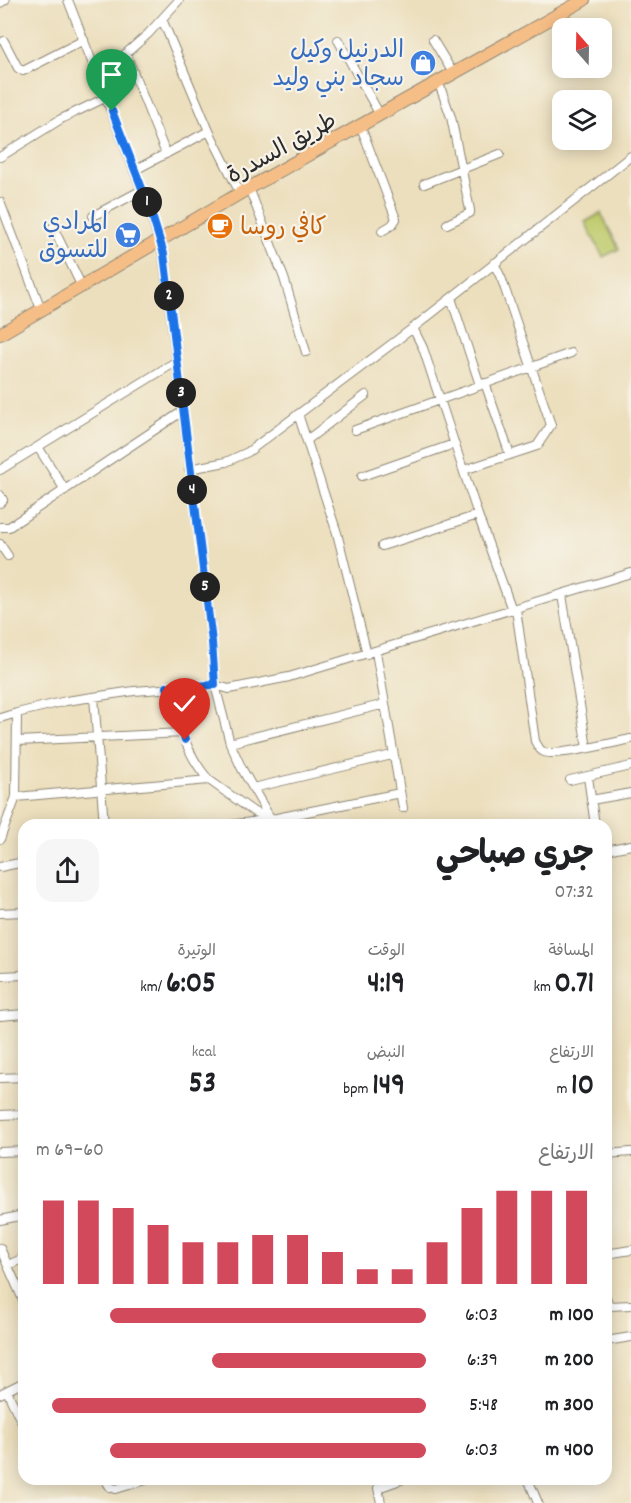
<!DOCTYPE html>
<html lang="ar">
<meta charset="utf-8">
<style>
body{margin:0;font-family:Dekko,"Playpen Sans Arabic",sans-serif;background:#f6f6f6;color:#202124;direction:rtl;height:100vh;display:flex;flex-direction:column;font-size:22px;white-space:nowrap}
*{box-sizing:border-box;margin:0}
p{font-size:20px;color:#757577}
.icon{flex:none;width:33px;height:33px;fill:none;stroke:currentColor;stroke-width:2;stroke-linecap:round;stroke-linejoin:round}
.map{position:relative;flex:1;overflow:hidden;direction:ltr}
.side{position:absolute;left:18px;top:819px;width:594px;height:666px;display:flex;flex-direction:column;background:#fff;border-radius:18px;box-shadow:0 3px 15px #0003;direction:rtl}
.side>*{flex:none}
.needle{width:39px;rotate:340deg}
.tools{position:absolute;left:552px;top:18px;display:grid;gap:12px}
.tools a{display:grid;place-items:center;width:60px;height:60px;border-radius:12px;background:#fff;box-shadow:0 3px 15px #0003;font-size:30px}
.pin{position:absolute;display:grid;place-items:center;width:51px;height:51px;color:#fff;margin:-62px -26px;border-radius:50% 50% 50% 0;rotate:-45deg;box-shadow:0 0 6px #0007}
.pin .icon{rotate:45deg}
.km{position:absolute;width:30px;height:30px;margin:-15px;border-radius:50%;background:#222;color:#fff;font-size:16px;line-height:30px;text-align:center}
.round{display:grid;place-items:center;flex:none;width:63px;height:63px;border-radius:18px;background:#f6f6f6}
.overview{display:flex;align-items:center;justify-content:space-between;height:102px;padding:0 18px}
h1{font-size:33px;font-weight:700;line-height:45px}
.stats{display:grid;grid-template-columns:repeat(3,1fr);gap:9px;height:102px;padding:6px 18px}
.stats div{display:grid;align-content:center}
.stats b{font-size:30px;font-weight:700}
.stats small{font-size:16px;font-weight:400}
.stats p{font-size:16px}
.chart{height:168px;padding:12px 18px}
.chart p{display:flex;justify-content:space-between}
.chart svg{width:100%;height:108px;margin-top:6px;stroke:#d1495b;stroke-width:6}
ul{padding:0 18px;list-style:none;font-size:20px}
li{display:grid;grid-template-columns:96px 72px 1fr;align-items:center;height:45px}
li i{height:15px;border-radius:8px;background:#d1495b}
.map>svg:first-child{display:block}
</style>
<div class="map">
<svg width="631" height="1503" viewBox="0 0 631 1503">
<rect width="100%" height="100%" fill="#f7f3e8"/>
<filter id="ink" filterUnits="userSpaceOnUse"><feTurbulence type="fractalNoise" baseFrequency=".0167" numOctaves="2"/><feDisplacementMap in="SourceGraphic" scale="12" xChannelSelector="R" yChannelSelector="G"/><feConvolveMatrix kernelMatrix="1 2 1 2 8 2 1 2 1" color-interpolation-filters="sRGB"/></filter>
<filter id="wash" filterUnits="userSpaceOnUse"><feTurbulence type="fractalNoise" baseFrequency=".008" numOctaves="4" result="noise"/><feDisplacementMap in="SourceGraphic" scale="24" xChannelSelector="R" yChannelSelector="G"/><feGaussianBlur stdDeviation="1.35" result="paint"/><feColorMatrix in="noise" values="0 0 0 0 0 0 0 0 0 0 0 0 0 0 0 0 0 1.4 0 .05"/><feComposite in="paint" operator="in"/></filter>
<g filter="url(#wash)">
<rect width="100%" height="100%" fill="#ecdfbd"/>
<path fill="#beca6b" stroke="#747a4b" stroke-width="1.5" d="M601,213L619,249L603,257L585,222Z"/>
</g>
<g filter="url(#ink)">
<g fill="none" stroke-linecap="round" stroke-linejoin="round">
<defs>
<path id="street" d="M68,0L149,209L163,254L212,642L215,685L230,743L242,769L269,816
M0,3L5,0
M162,19L209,131L240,193
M338,40L380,115
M433,40L453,73
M4,41L18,68L23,71L84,40
M126,54L166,154
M99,77L148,34L179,0
M438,81L451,117L470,210V213L447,224
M361,127L396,219L392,225L382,231
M0,157L61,119L107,97
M135,170L209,131
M424,184L500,154
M249,188L284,278L306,352
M0,202L41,309
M93,216L142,190
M53,227L81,285
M451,298L480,385
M413,328L423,348L478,515L512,610
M485,383L510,455
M298,414L337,533L367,654
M355,430L571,353
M307,440L366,395
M38,447L65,490
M189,469L226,462L248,452L413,328L631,156
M0,470L177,361
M464,470L537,446L551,425L502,280L494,263
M362,476L454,444
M0,495L3,500L0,503
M0,527H9L183,411
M0,544L8,556
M382,546L478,515
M562,595L587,748
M516,609L535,741C537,745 540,751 544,752C556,757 616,742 631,739
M376,652L403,808
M167,687C177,719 186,755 209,780L254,812L269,816L280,825
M94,697L104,825
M0,718L17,713
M18,741L183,733
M230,743L385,704
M588,777L595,825
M570,780L631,766
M253,788L392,755
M16,797L209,780
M591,800L631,793
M230,825L272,819L400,793
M0,839L16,797L17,713L66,701L134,691L215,685L229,689L289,677L631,573
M606,850L631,845
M0,867L24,862
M0,913L24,912
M0,976L24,975
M0,1016L24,1014
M0,1078L24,1077
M0,1115L24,1114
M0,1152L24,1151
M606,1154L631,1152
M0,1220L24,1215
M0,1248L24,1302
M606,1254L631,1250
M8,1265L24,1258
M606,1297L609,1306L631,1305
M606,1341L631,1337
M7,1391L22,1423
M0,1394L24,1382
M105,1479L110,1487L116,1489L149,1479
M528,1479L538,1503
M381,1503L378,1488L403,1479"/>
<path id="primary" d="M0,334L249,188L584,0"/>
</defs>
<use href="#street" stroke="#8c8574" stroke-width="10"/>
<use href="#primary" stroke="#8c8574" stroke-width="14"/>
<use href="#street" stroke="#fff" stroke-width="8"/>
<use href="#primary" stroke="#f6be87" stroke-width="12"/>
</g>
</g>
<g fill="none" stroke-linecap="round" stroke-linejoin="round" filter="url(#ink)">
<defs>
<path id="route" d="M112,111L150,209L164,254L212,642L215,685L167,687L185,740"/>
</defs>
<use href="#route" stroke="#fff" stroke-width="12"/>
<use href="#route" stroke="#1a73e8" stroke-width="8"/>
</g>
<defs>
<symbol id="shop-disc" viewBox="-11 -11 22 22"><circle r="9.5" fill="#3f7fe0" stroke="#f7f3e8"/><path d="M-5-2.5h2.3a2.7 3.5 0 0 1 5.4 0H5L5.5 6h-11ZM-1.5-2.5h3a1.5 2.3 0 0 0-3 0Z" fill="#fff"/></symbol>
<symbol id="cafe-disc" viewBox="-11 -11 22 22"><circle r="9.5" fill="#e8710a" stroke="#f7f3e8"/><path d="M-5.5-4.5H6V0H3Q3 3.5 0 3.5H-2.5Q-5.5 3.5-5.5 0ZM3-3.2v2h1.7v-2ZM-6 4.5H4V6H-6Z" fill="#fff"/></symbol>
<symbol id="supermarket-disc" viewBox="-11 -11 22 22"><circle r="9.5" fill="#3f7fe0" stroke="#f7f3e8"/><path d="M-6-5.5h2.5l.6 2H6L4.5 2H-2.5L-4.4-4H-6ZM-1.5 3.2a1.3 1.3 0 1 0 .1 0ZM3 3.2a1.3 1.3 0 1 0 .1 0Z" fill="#fff"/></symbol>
</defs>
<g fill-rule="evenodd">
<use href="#shop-disc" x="408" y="48" width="30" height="30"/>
<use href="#cafe-disc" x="205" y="211" width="30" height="30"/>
<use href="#supermarket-disc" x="113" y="220" width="30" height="30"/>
</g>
<g text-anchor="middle" stroke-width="4.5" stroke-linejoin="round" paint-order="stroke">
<g font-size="24" fill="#366cbe" stroke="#f7f3e8" text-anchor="end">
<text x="404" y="57">الدرنيل وكيل<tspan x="404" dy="28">سجاد بني وليد</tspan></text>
<text x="108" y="229">المرادي<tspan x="108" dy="28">للتسوق</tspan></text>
</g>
<g font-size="24" fill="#2b2b2b" stroke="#f7f3e8">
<text transform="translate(281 147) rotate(-29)" y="8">طريق السدرة</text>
</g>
<g font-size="24" fill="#c56008" stroke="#f7f3e8" text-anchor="start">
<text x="240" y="234">كافي روسا</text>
</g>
</g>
</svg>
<div class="tools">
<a><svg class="needle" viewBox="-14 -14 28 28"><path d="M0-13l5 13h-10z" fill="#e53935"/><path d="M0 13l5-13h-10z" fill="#757577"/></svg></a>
<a><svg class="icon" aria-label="layers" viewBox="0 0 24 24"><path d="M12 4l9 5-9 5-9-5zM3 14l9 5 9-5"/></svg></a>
</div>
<div class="pin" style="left:112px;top:111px;background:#1e9e55"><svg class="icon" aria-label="arrive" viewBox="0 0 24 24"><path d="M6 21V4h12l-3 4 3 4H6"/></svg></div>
<div class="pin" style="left:185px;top:740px;background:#d93025"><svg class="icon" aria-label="check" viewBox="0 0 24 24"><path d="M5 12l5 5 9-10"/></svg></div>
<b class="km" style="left:147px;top:202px">1</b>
<b class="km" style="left:169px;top:296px">2</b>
<b class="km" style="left:181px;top:393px">3</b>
<b class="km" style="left:192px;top:490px">4</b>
<b class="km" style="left:205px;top:587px">5</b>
<section class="side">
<div class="overview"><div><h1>جري صباحي</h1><p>07:32</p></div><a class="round"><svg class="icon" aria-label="share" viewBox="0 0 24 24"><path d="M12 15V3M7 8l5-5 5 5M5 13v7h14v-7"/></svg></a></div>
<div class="stats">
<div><p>المسافة</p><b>0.71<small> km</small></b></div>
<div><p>الوقت</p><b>4:19</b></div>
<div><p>الوتيرة</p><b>6:05<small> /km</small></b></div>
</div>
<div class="stats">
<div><p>الارتفاع</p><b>10<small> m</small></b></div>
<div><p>النبض</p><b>149<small> bpm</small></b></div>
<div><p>kcal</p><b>53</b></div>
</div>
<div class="chart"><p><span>الارتفاع</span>60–69 m</p>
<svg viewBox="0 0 160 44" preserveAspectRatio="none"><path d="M5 44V10M15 44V10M25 44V13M35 44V20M45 44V27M55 44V27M65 44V24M75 44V24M85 44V31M95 44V38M105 44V38M115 44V27M125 44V13M135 44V6M145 44V6M155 44V6"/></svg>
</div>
<ul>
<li><b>100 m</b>6:03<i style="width:81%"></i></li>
<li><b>200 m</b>6:39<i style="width:55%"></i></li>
<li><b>300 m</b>5:48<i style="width:96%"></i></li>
<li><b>400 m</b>6:03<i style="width:81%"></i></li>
</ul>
</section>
</div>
